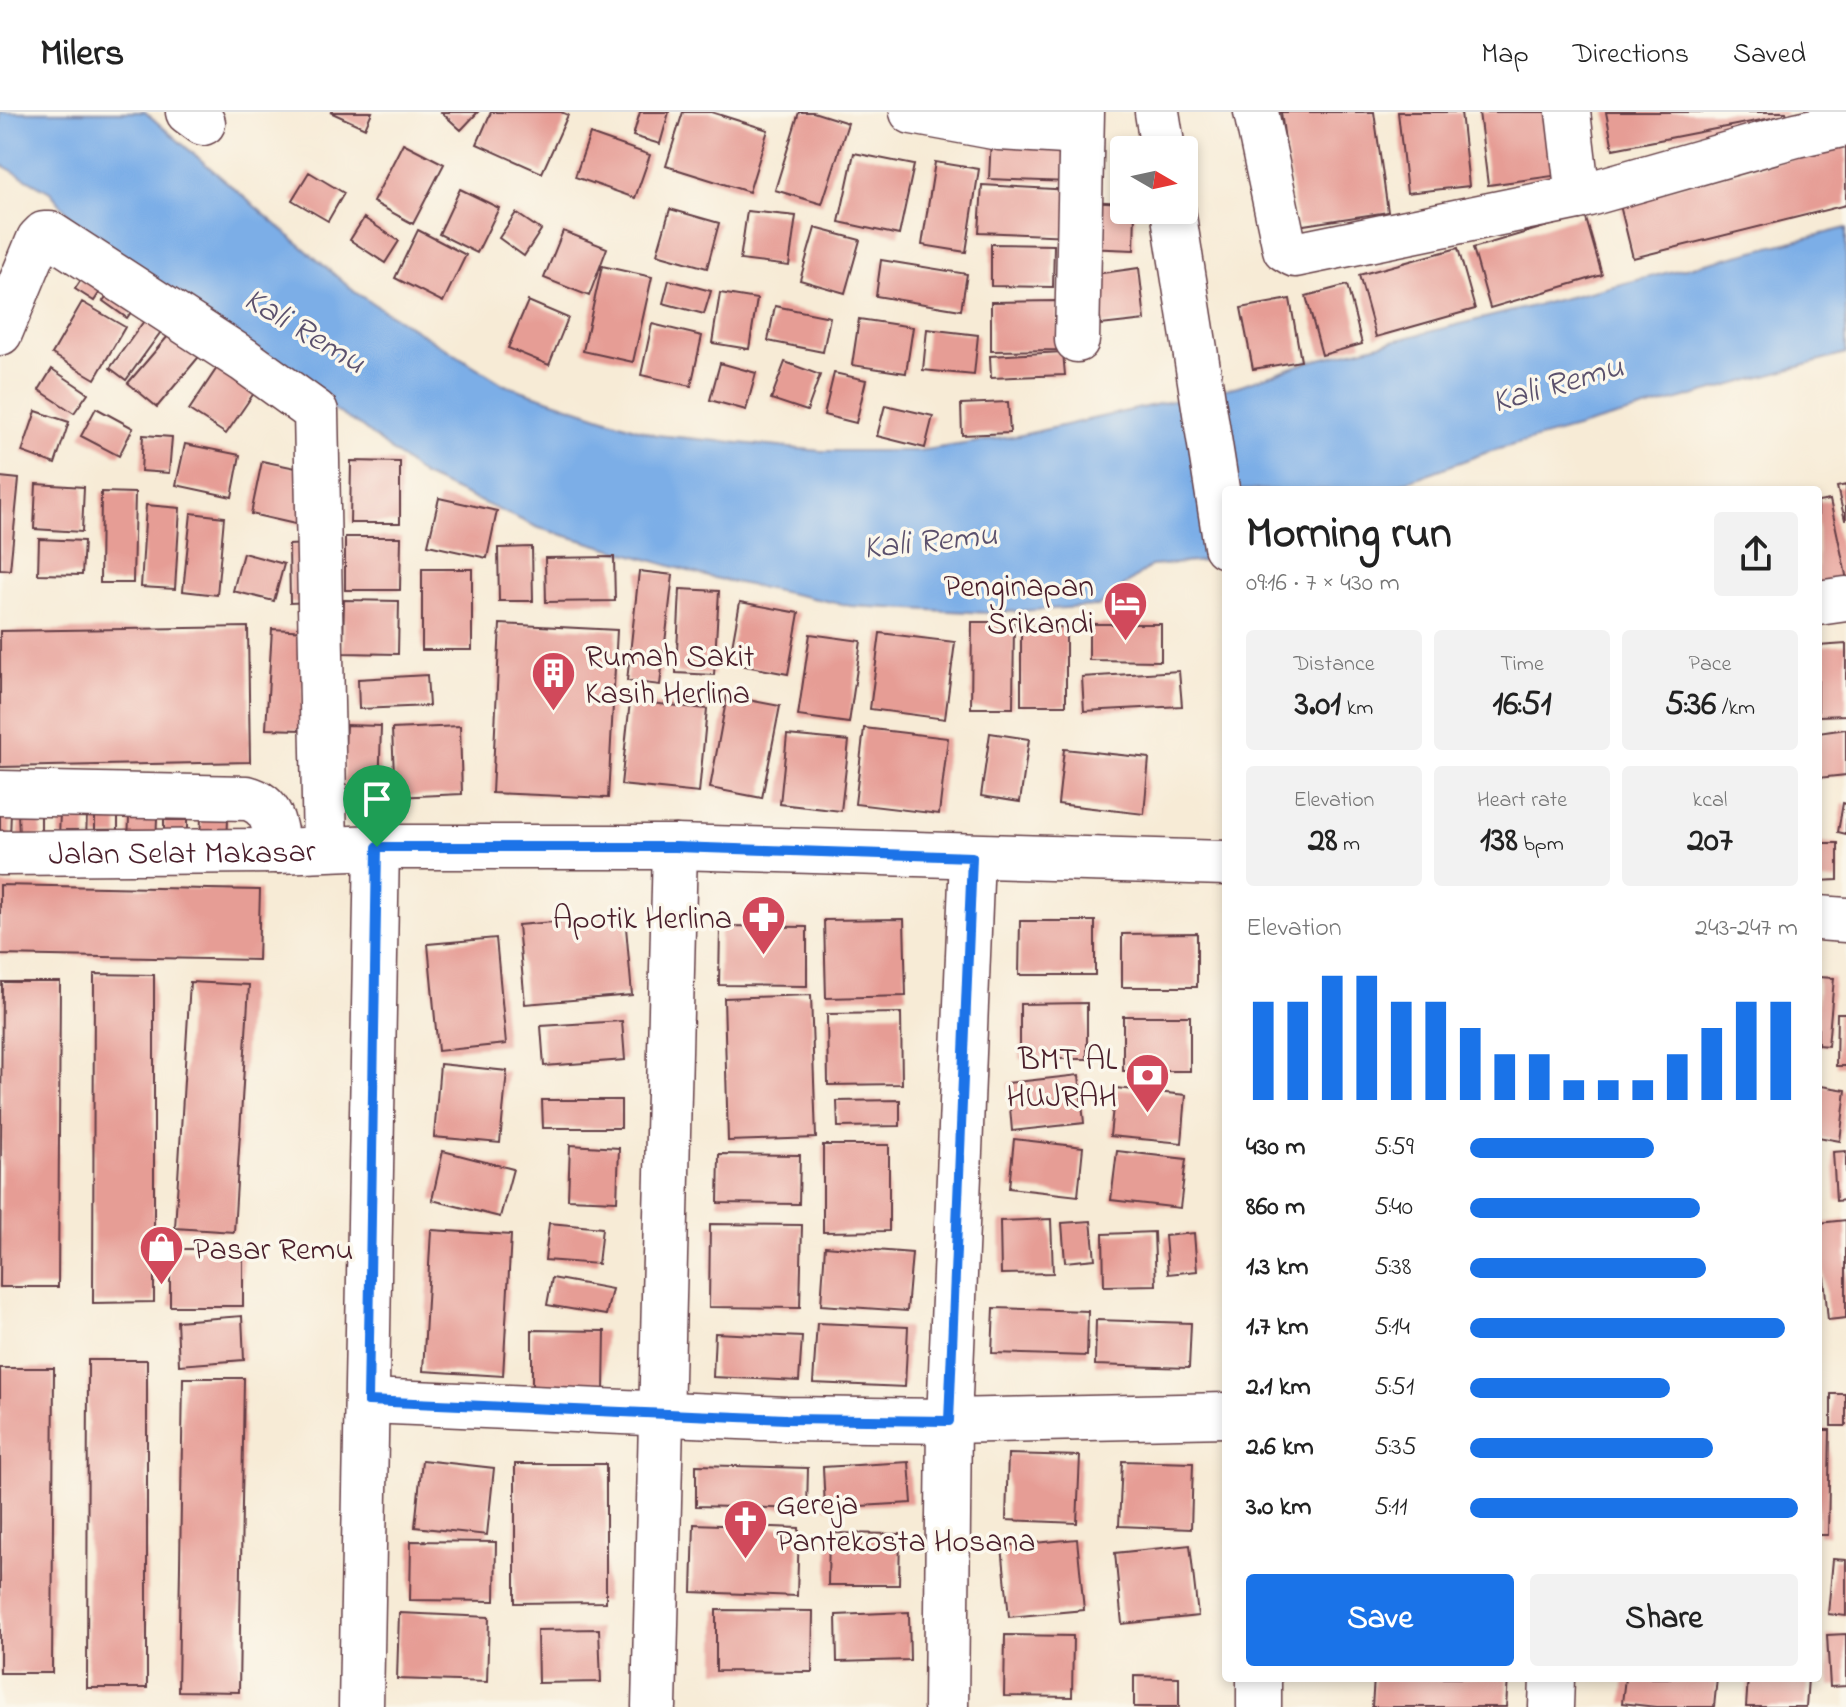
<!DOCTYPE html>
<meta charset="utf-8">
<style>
body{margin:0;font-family:"Indie Flower",sans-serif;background:#f2f2f2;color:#222;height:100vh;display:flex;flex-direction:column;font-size:30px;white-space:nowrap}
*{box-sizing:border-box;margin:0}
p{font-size:26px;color:#767676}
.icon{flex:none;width:44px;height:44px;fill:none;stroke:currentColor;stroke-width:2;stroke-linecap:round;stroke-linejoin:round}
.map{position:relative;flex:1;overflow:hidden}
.sheet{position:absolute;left:1222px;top:374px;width:600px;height:1196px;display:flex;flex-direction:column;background:#fff;border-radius:8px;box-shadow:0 4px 12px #0003}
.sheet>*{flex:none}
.needle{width:52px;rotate:99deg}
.buttons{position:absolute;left:1110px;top:24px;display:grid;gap:16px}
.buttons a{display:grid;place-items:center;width:88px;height:88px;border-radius:8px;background:#fff;box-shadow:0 4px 12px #0003;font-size:40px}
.pin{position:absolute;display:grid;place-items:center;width:68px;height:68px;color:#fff;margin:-82px -34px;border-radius:50% 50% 50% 0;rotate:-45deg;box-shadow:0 0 8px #0007}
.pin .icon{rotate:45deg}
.round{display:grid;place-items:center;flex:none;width:84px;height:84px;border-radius:8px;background:#f2f2f2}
.overview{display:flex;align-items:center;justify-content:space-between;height:136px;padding:0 24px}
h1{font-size:44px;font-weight:700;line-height:60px}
.stats{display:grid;grid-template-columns:repeat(3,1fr);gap:12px;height:136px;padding:8px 24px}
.stats div{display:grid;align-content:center;border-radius:8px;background:#f2f2f2;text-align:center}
.stats b{font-size:34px;font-weight:700}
.stats small{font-size:22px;font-weight:400}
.stats p{font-size:22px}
.chart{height:224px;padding:16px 24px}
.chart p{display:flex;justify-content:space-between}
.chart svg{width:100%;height:144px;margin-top:8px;stroke:#1a73e8;stroke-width:6}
.primary-button{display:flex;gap:16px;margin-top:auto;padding:16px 24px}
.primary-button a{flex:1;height:92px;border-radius:8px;background:#1a73e8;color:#fff;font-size:32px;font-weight:700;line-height:92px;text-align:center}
.primary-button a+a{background:#f2f2f2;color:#222}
ul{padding:0 24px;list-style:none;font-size:26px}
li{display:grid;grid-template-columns:128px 96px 1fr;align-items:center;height:60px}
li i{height:20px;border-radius:10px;background:#1a73e8}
header{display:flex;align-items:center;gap:48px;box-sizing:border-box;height:112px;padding:0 40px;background:#fff;border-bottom:2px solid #e0e0e0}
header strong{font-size:38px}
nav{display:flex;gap:44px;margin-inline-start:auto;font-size:28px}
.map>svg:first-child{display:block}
</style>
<header>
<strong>Milers</strong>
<nav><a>Map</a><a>Directions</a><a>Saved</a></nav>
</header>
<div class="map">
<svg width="1846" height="1595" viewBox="0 0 1846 1595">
<rect width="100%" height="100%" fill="#fbf7ec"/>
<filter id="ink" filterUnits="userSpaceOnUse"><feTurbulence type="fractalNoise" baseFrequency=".0125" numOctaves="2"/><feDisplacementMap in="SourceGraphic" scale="16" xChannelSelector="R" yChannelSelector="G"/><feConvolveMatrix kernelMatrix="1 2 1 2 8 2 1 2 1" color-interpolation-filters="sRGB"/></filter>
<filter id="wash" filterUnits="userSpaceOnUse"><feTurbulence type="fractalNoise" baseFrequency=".006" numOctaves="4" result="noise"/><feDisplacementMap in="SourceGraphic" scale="32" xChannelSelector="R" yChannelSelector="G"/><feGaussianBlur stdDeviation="1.8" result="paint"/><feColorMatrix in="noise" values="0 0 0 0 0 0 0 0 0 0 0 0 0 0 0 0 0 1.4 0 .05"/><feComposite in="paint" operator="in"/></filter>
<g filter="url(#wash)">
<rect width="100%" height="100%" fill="#f7ebd6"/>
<path fill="#7baee7" stroke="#626689" stroke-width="2" d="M0,0H145L356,181L505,273L656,323L821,339H918L1017,324L1238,274L1308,250L1846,116V242L1488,340L1383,378H1226V447L1151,454L1098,494L988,501L851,494L709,465L539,416L423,364L363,316L257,249L92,129L50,80L0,52Z"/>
<g id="blocks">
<path fill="#e69d95" d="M330,0H372L365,16Z
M441,0H478L461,18Z
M491,0H561L568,3L542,61L477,32Z
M640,0H669L660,32L633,24Z
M683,0H711L768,18L749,80L666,54Z
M799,0H813L848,11L822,92L775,78Z
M1281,0H1374L1388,100L1297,114Z
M1398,0H1461L1469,74L1407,81Z
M1479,0H1552L1560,63L1488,73Z
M1606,0H1786L1787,3L1613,37Z
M590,22L650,43L635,86L575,65Z
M991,25L1072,28L1070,70L989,67Z
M403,31L444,52L413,112L373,90Z
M1846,33V93L1633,146L1619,89Z
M854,41L914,53L899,123L839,110Z
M935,50L979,57L966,140L922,133Z
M309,60L344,81L328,109L292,88Z
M982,73L1072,78L1070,124L979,120Z
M460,77L499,96L477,141L439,122Z
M1087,89L1124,91V98H1135L1134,138L1085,136Z
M670,97L719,111L707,156L657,142Z
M747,99L796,104L789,154L740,148Z
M516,101L541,118L524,144L499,126Z
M1585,103L1602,163L1490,196L1473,136Z
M364,106L399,129L385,151L350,128Z
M815,116L860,128L845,181L800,168Z
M418,118L466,143L443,190L395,166Z
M563,119L607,136L589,184L544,166Z
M991,132L1054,133L1053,175L991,174Z
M1458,136L1475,197L1376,225L1359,163Z
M881,148L967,162L961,198L876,184Z
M602,154L652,165L633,250L583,239Z
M1139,156L1145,208L1101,213L1095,162Z
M85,162L103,175L94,189L75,177Z
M669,168L711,179L704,202L663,191Z
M1347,173L1362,232L1322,243L1306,184Z
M112,177L135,194L127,206L103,189Z
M720,181L757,187L749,237L712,231Z
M1290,187L1301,249L1253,257L1241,196Z
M528,189L568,206L549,253L508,236Z
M1057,189L1058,238L991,239V190Z
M82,190L125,215L95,267L52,242Z
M775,194L830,205L823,240L768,229Z
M152,198L168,210L126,268L110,256Z
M859,207L913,215L906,261L852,253Z
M652,212L702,224L691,274L641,263Z
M174,217L202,241L157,295L128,271Z
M927,217L978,223L974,263L923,258Z
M1063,240L1065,263L991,266L990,244Z
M785,250L820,263L807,299L771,287Z
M720,251L756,261L746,298L710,288Z
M217,256L254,281L226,322L189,298Z
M52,257L88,281L74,301L39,278Z
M834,261L866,268L856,311L824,303Z
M1008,290L1010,321L962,323L961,292Z
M885,293L933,304L925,336L877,324Z
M96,296L133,316L119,344L81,324Z
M36,299L69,310L55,352L22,340Z
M143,323L172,325L169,361L141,359Z
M185,332L240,343L232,385L176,373Z
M262,349L315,360L304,414L251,402Z
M351,349L400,350V411H350Z
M0,365L19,367L10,458L0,457Z
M36,372L84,375L82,420L34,417Z
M1846,373V408H1845L1837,375Z
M101,380L135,381L133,471H100Z
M439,386L497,399L487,446L428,433Z
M1830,388L1846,463V474L1818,480V390Z
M146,393L180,396L175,477L141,475Z
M191,401L224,405L217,483L183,479Z
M345,425H401L400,478H345Z
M39,427L84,429L82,463L38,462Z
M308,432L310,490L290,491L289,433Z
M532,435L533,489H499L498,436Z
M243,441L284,452L274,489L233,479Z
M614,445L615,489L546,490L545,446Z
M422,457H472V538H422Z
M639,459L673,463L660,573L627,569Z
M680,477L719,479L714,563L676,561Z
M344,488L399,489L398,542L343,541Z
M740,490L799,501L788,562L729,551Z
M972,510H1014L1013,596H971Z
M500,512L617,518L608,686L492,681Z
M1089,512H1161V549L1089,548Z
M248,515L250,650L0,655V519Z
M1066,515V593H1021V516Z
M272,517L307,519L301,618L266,617Z
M880,521L955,530L945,607L870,597Z
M810,522L861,529L849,611L798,604Z
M1846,532V603L1818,604V534Z
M1179,559L1182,594L1084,599L1082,565Z
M427,563L429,594L359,597L358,567Z
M727,584L780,594L762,686L710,676Z
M630,589L707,597L699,681L621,673Z
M346,613L381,614L379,682L343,681Z
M460,614L462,682L395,685L392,617Z
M864,616L948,626L939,702L855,692Z
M1846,617V663L1818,666V621Z
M990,621L1029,627L1020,690L981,684Z
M787,623L849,629L841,699L780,692Z
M1064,637L1149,646L1144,702L1058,692Z
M1843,691L1846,692V722L1838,720Z
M0,699L11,700L10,726L0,725Z
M60,700L87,701L86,727L59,725Z
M18,701H41V724H19Z
M95,702H118V725H95Z
M129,705L157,706L156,732L128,731Z
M201,705L228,707L227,733L200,731Z
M164,708H187V731H164Z
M1818,731H1838V768L1818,769Z
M0,773L260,778L258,848L0,843Z
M625,804L632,883L525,892L518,813Z
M904,807L906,884L826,886L824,808Z
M1020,809H1095V863H1019Z
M720,814L807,815V874L719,873Z
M1197,821V875H1122V822Z
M496,826L506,932L438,939L428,832Z
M94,862L154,863V1190L93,1191Z
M1818,865L1834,866L1828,934L1818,933Z
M2,870H60L58,1175H0Z
M190,870L249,873L234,1120L175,1116Z
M811,883L816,1026L728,1029L724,886Z
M1087,891V947H1020V892Z
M901,901L902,972L828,973L827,902Z
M1837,901H1846V954H1836Z
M1123,904H1190V959H1123Z
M622,909L625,948L544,954L541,914Z
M440,952L507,959L500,1031L434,1025Z
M1079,963L1084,1011L1012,1019L1008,971Z
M1821,974L1846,978L1840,1029L1818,1025Z
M1115,976L1186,983L1182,1031L1110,1024Z
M542,988H621V1016H543Z
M900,988V1014L838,1015L837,989Z
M1014,1027L1083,1035L1078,1084L1009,1076Z
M570,1033L619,1036L617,1089L568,1087Z
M823,1033H889V1119L823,1120Z
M443,1039L513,1057L500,1105L432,1088Z
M1117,1039L1186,1047L1180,1096L1111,1088Z
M1846,1039V1088L1836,1089L1833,1040Z
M719,1042L800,1043L799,1092L718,1091Z
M1051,1107L1053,1161L1001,1162L1000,1109Z
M1846,1108V1206L1828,1208L1819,1111Z
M1091,1109L1095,1147L1065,1150L1062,1111Z
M549,1111L602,1116L598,1152L545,1148Z
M710,1112L802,1113L800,1196L709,1195Z
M431,1118L511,1123L503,1264L423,1259Z
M1154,1120L1156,1173L1104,1174L1103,1122Z
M1194,1121L1197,1159L1168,1162L1165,1124Z
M825,1134L912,1141L907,1199L821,1193Z
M170,1137H243V1194H170Z
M552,1166L612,1177L606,1203L547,1193Z
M994,1196L1088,1199L1087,1244L992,1241Z
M242,1204L244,1248L179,1253L177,1209Z
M1096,1208L1191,1211L1189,1256L1095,1253Z
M817,1211L908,1215L905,1275L813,1271Z
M532,1218L605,1219L604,1280L532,1279Z
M715,1221L802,1225L799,1269L713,1265Z
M88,1248H147V1576H87Z
M0,1256H54L52,1561H0Z
M183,1266H244L239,1580L178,1579Z
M1831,1282H1846V1314H1831Z
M1818,1318H1830L1828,1423H1818Z
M1008,1342L1080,1344L1077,1411L1006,1408Z
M422,1348L494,1356L487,1423L415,1415Z
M1122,1349L1193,1351L1191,1417L1119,1414Z
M909,1350L912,1391L825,1396L823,1355Z
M515,1352H606V1490L515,1491Z
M696,1353L808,1356L807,1397L696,1394Z
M694,1412L799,1416L797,1484L692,1480Z
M829,1421L900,1422L899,1473H828Z
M1077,1427L1084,1498L1009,1505L1002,1434Z
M411,1429L496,1430L495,1489L410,1488Z
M1190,1433L1198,1504L1122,1512L1115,1441Z
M1833,1447L1846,1448V1504L1828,1502Z
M716,1498L813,1499L812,1560L716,1559Z
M909,1500L910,1548L837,1550L836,1503Z
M399,1501L489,1505L487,1570L397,1567Z
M599,1517L601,1570L538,1571L537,1518Z
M1846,1522V1574L1830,1575L1827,1523Z
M1005,1523L1073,1524L1072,1585L1004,1584Z
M1134,1564L1179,1565V1595H1134Z
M1374,1566H1508L1506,1595H1372Z
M1625,1566H1717L1714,1595H1656L1622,1591Z
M1748,1566H1808L1806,1595H1746Z"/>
</g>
</g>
<g filter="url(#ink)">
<use href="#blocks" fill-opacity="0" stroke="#643e45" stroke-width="2"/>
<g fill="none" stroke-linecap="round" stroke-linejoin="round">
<defs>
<g id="minor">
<path d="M188,0L203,11"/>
<path d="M912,0L999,16L1081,21"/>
<path d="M1256,0L1285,137L1295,143L1578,85L1796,23L1846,12"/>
<path d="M1568,0L1578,85"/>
<path d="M0,221L39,127L44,122H50L244,248L316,300L325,736"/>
<path d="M1077,228L1082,0"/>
<path d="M1818,491L1846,487"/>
<path d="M0,681L247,686C274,693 275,716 278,739"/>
<path id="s1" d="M0,741L278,739L377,735H675L1226,751"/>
<path d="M1818,806L1846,808"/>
<path d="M368,1289L786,1307L949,1309L1226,1303"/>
<path d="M361,1595L377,735"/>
<path d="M654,1595L675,735"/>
<path d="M946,1595L949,1309L972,745"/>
<path d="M1551,1595L1552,1566"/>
</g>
<path id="major" d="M1157,0L1163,38
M1173,98L1226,434
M1259,1595V1566"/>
</defs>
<use href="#minor" stroke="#643e45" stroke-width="47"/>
<use href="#major" stroke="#643e45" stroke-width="47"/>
<use href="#minor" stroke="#fff" stroke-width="44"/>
<use href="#major" stroke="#fff" stroke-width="44"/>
</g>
</g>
<g fill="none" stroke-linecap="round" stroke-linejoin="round" filter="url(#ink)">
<defs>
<path id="route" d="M377,735H675L972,745L949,1309L786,1307L368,1289Z"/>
</defs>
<use href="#route" stroke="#fff" stroke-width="16"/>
<use href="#route" stroke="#1a73e8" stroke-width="10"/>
</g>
<defs>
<symbol id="hotel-pin" viewBox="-11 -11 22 30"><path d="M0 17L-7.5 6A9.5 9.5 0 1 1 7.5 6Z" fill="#d1495b" stroke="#fbf7ec"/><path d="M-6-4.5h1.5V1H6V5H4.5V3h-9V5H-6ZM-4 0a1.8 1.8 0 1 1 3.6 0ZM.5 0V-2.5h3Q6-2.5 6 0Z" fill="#fff"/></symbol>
<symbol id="building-pin" viewBox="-11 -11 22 30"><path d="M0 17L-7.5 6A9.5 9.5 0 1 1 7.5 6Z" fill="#d1495b" stroke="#fbf7ec"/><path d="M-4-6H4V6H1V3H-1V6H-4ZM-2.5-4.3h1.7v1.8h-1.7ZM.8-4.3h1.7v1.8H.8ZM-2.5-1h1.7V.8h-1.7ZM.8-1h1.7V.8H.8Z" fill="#fff"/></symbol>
<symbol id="pharmacy-pin" viewBox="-11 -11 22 30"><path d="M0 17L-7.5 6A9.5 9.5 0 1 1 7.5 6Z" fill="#d1495b" stroke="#fbf7ec"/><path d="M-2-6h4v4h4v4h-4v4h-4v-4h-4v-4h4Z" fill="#fff"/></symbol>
<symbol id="bank-pin" viewBox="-11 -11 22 30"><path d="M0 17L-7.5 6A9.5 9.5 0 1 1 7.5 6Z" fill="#d1495b" stroke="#fbf7ec"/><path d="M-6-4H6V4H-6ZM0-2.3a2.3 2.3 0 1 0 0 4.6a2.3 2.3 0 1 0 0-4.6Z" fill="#fff"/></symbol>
<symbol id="shop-pin" viewBox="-11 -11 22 30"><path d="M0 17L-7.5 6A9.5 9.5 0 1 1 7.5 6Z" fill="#d1495b" stroke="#fbf7ec"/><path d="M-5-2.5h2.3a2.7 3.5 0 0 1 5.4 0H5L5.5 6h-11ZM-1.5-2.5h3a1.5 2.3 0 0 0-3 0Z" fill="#fff"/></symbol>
<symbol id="church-pin" viewBox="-11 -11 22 30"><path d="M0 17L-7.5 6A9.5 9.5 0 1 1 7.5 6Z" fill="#d1495b" stroke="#fbf7ec"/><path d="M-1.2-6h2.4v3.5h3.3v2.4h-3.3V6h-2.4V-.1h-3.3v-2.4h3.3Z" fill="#fff"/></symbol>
</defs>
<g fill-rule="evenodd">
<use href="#hotel-pin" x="1100" y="466" width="51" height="69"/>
<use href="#building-pin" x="528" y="536" width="51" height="69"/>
<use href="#pharmacy-pin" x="738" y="780" width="51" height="69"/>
<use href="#bank-pin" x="1122" y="938" width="51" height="69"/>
<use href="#shop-pin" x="136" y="1110" width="51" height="69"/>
<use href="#church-pin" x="720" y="1384" width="51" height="69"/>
</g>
<g text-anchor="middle" stroke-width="7" stroke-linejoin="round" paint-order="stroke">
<g font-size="32" fill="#4a1f2b" stroke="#fbf7ec" text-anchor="end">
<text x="1094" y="484">Penginapan<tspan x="1094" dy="37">Srikandi</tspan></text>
<text x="585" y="554" text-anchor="start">Rumah Sakit<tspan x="585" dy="37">Kasih Herlina</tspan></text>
<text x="732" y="816">Apotik Herlina</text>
<text x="1117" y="957">BMT AL<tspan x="1117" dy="37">HUJRAH</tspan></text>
<text x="193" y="1147" text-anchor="start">Pasar Remu</text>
<text x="776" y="1402" text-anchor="start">Gereja<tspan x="776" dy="37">Pantekosta Hosana</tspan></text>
</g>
<g font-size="32" fill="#4a1f2b" stroke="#fbf7ec">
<text dy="11" stroke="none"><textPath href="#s1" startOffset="182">Jalan Selat Makasar</textPath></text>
</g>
<g font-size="34" font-style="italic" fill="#5b516d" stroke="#fbf7ec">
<text transform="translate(306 217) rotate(31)" y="12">Kali Remu</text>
<text transform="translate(1557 270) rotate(-16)" y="12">Kali Remu</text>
<text transform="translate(930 427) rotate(-6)" y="12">Kali Remu</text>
</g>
</g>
</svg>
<div class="buttons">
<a><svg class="needle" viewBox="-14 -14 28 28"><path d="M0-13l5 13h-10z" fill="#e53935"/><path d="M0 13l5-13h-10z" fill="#767676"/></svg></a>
</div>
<div class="pin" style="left:377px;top:735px;background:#1e9e55"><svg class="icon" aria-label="arrive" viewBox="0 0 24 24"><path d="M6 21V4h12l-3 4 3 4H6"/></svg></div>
<section class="sheet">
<div class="overview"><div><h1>Morning run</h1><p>09:16 · 7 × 430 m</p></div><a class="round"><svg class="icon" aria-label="share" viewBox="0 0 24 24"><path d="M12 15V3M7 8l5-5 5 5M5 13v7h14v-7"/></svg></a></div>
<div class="stats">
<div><p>Distance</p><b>3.01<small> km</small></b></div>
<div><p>Time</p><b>16:51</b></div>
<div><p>Pace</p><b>5:36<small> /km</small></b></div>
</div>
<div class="stats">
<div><p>Elevation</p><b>28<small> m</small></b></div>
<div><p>Heart rate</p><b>138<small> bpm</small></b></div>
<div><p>kcal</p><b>207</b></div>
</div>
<div class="chart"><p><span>Elevation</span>243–247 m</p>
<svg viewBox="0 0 160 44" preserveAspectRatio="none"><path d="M5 44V14M15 44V14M25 44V6M35 44V6M45 44V14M55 44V14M65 44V22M75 44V30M85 44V30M95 44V38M105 44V38M115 44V38M125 44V30M135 44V22M145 44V14M155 44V14"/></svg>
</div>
<ul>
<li><b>430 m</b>5:59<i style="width:56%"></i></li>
<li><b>860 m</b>5:40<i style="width:70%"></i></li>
<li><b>1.3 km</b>5:38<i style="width:72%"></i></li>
<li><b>1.7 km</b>5:14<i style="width:96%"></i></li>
<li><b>2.1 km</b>5:51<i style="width:61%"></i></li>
<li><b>2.6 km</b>5:35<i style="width:74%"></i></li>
<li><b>3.0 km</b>5:11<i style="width:100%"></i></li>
</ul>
<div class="primary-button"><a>Save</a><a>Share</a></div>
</section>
</div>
